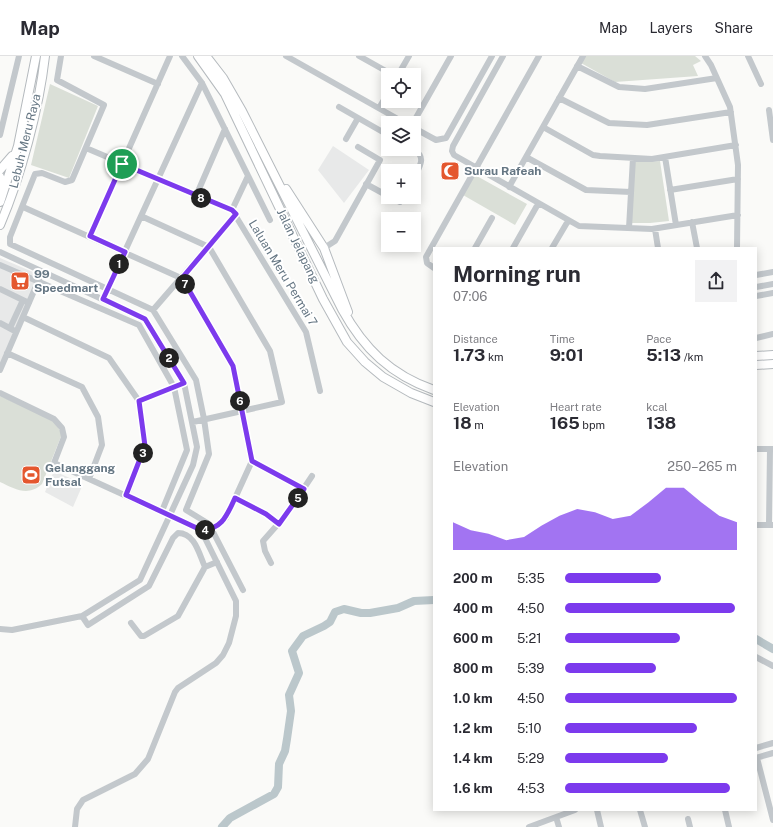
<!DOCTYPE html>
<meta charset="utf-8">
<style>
body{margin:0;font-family:"Public Sans",sans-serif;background:#f2f2f3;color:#2b2b33;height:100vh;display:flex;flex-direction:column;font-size:15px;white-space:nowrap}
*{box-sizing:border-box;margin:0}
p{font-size:13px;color:#7c7c81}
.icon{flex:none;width:22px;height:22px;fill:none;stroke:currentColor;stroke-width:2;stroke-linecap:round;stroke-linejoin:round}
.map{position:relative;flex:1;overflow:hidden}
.drawer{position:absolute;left:433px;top:191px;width:324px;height:564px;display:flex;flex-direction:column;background:#fff;border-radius:0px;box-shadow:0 2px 10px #0003}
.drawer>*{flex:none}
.buttons{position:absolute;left:381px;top:12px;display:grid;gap:8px}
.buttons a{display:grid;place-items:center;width:40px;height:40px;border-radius:0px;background:#fff;box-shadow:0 2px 10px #0003;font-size:20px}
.pin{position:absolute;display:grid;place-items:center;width:34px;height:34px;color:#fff;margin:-17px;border:2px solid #fff;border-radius:50%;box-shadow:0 1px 4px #0007}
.km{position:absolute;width:20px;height:20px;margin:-10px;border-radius:50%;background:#222;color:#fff;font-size:11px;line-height:20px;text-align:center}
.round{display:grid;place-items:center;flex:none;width:42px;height:42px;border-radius:0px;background:#f2f2f3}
.head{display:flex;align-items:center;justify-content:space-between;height:68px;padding:0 20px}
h1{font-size:22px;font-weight:700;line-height:30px}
.figures{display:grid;grid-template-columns:repeat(3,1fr);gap:6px;height:68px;padding:4px 20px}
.figures div{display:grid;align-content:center}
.figures b{font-size:17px;font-weight:700}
.figures small{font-size:11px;font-weight:400}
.figures p{font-size:11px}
.chart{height:112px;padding:8px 20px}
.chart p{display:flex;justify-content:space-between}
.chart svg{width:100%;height:72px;margin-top:4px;fill:#7c3aed;opacity:.7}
ul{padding:0 20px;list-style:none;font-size:13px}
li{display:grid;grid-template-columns:64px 48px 1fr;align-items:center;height:30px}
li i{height:10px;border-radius:5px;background:#7c3aed}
header{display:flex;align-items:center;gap:24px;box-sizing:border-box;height:56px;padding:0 20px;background:#fff;border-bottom:1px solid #e1e1e2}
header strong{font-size:19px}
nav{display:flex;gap:22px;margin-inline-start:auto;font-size:14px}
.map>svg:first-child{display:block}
</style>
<header>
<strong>Map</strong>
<nav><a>Map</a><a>Layers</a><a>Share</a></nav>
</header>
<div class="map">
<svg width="773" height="771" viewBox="0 0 773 771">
<rect width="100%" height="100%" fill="#fafaf8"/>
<path fill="#e8e9e9" d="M333,90L369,114L344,147L318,114Z
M0,202L40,219L0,314Z
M54,415L83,428L73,451L45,436Z"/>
<path fill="#dadfd7" d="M585,0H695L701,5L693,9L698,20L615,26L581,7Z
M50,28L98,50L69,122L31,109Z
M660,105L669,165L650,167H629L635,106Z
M475,119L527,148L515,169L463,139Z
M0,340L51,363L56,368L62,378L42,428C28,441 15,433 0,426Z"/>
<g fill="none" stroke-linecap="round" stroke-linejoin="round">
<path stroke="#bbc7cb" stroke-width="8" d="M756,583L773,593
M222,771L230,762L274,738L278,731L279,708L285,695L287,683L291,655L289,639L299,617L292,595L303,580L324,570L330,566L335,556L344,553L361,557H370L398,552L414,545L434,544"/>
<defs>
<path id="major" d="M198,0L225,38L323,243L347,286L365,306L383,321L411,337L434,346
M206,0L223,22L242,55L342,253C364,293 391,319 434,334
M0,114L12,100
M0,121L3,134
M286,133L324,192L348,256
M0,146L18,90L36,0
M0,169C21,120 39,53 45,0
M756,300L773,299
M756,309L773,308"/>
</defs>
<use href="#major" stroke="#b5babe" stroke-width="10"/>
<path stroke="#c3c8cc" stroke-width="6" d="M61,0L57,24L104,49L72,124L65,126L42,117L35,118L10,181V188L153,254L196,324L204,363L209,398L186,454L209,468L243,534
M94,0L158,28
M182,0L202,27L270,164
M286,0L405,67
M359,0L393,19
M503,0L453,90L452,95L454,99L579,170L652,173L738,159
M705,0L711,9L730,51L738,109L737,192
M748,0L761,28
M577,10L619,31L645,33L717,22
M398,19L409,0
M559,42L609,67L647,69L731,56
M339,51L388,79
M379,52L388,37
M769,54L773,84
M413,67L451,0
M543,71L593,99L600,100L652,103L736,89
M414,72L436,84L446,82L492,0
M0,79L19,0
M346,83L358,62
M86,92L232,154
M413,93C427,101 420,110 414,122
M526,101L586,134L631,136
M665,101L676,169
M394,114L396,115
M248,120L232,154L306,276L320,335
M366,128L388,140
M509,131L583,0
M670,134L738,123
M196,140L225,73
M390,141L400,146L403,141
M141,160L209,191L270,295L282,346L193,366
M692,166L697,192
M629,172L633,102
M655,173L658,192
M90,180L170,0
M324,192L335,185L380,104L358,91
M475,192L492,162
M513,192L538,148
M552,192L568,165
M0,196L145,263L184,327L197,391L193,409L140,524L82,560L12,574L0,573
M0,209L139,269L174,331L187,394L162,455
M434,212L427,207L426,201L539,0
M756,219L773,216
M756,231L773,228
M0,233L29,247
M756,240L773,237
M103,243L202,27
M153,254L236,158
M23,261L109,302L139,345L145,390L127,439
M0,267L13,274
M10,272L23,244
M756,282L773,278
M7,297L82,331L98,361L102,389L89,423
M0,314L40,221
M0,337L54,363L62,372L64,381L54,407L201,474L212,473L226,462L252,405L233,310L181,222L23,151
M139,345L184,327
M756,393H773
M252,405L304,433
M235,442L267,458L279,468
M756,469H772
M769,469L770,393
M271,507L265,495L263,485L286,459L312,420
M82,560L88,569L149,530L173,482L178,477C195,477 199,498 205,511
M131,567L141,580H144L178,560L205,511L217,506
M756,601L773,610
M756,692L773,687
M756,702L773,697
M757,702L773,764
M597,754L601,771
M640,754L645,771
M725,754L729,771
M556,761L559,771
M688,763L690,771
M75,771L77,753L83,744L135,718L148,703L175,636L178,632L216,607L223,599L229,587L236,560V545L201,474
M529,771L575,754"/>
<use href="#major" stroke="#fff" stroke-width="8"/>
</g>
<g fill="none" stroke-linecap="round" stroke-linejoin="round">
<defs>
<path id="route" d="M122,108L232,154L236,158L182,222L233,310L252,405L304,433L279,468L266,458L235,442C227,459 222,474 201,474L126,439L145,390L139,345L184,327L145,263L103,243L125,196L90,180Z"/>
</defs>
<use href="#route" stroke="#fff" stroke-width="8"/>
<use href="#route" stroke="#7c3aed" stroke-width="5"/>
</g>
<defs>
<symbol id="mosque-square" viewBox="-11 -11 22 22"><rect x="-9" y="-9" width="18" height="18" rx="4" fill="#e4572e" stroke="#fff"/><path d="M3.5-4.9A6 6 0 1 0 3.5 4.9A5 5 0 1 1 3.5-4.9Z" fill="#fff"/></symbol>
<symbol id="supermarket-square" viewBox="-11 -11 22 22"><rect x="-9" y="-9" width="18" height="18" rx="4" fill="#e4572e" stroke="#fff"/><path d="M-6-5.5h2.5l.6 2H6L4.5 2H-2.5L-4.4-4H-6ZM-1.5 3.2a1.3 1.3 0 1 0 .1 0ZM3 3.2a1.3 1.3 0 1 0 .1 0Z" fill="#fff"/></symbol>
<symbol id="stadium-square" viewBox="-11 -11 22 22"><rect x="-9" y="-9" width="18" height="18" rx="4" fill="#e4572e" stroke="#fff"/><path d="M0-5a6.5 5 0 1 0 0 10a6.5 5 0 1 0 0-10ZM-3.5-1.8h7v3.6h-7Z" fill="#fff"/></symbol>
</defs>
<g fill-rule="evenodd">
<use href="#mosque-square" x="439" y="104" width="22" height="22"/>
<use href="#supermarket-square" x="9" y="214" width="22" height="22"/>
<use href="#stadium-square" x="20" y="408" width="22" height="22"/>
</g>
<g text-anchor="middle" stroke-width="4" stroke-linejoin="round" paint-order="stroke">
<g font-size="12" fill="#657683" stroke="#fff">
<text transform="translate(25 85) rotate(-76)" y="4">Lebuh Meru Raya</text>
<text transform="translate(298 190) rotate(64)" y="4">Jalan Jelapang</text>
<text transform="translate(283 217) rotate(59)" y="4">Laluan Meru Permai 7</text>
</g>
<g font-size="12" font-weight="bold" fill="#657683" stroke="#fff" text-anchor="start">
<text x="464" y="119">Surau Rafeah</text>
<text x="34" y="222">99<tspan x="34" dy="14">Speedmart</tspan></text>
<text x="45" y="416">Gelanggang<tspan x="45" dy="14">Futsal</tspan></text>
</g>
</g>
</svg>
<div class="buttons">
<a><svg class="icon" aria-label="locate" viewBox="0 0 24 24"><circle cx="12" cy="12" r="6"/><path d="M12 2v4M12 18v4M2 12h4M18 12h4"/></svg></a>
<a><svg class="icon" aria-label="layers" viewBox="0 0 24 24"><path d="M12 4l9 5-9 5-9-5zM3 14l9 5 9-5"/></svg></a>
<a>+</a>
<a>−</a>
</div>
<div class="pin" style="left:122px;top:108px;background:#1e9e55"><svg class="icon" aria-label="arrive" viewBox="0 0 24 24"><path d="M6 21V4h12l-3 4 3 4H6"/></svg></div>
<b class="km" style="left:119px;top:208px">1</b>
<b class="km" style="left:169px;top:302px">2</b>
<b class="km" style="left:143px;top:397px">3</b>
<b class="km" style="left:205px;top:474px">4</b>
<b class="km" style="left:298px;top:442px">5</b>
<b class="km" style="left:240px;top:345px">6</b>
<b class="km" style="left:185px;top:228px">7</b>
<b class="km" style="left:201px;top:142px">8</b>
<section class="drawer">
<div class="head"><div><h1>Morning run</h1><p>07:06</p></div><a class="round"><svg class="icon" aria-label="share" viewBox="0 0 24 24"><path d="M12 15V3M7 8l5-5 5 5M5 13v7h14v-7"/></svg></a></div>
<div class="figures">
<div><p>Distance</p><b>1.73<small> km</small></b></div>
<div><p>Time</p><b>9:01</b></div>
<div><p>Pace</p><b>5:13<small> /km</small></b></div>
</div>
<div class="figures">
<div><p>Elevation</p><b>18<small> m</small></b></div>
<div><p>Heart rate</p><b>165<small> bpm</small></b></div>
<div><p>kcal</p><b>138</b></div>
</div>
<div class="chart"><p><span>Elevation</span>250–265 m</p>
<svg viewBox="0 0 160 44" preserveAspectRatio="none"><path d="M0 44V27L10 32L20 34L30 38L40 36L50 29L60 23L70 19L80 21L90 25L100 23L110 15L120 6L130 6L140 15L150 23L160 27V44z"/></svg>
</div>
<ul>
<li><b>200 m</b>5:35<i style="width:56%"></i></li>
<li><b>400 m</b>4:50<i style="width:99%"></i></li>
<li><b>600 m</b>5:21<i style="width:67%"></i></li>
<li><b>800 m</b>5:39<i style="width:53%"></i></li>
<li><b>1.0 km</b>4:50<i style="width:100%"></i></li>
<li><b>1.2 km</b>5:10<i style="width:77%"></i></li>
<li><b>1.4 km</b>5:29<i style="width:60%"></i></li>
<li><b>1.6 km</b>4:53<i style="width:96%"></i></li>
</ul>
</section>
</div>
